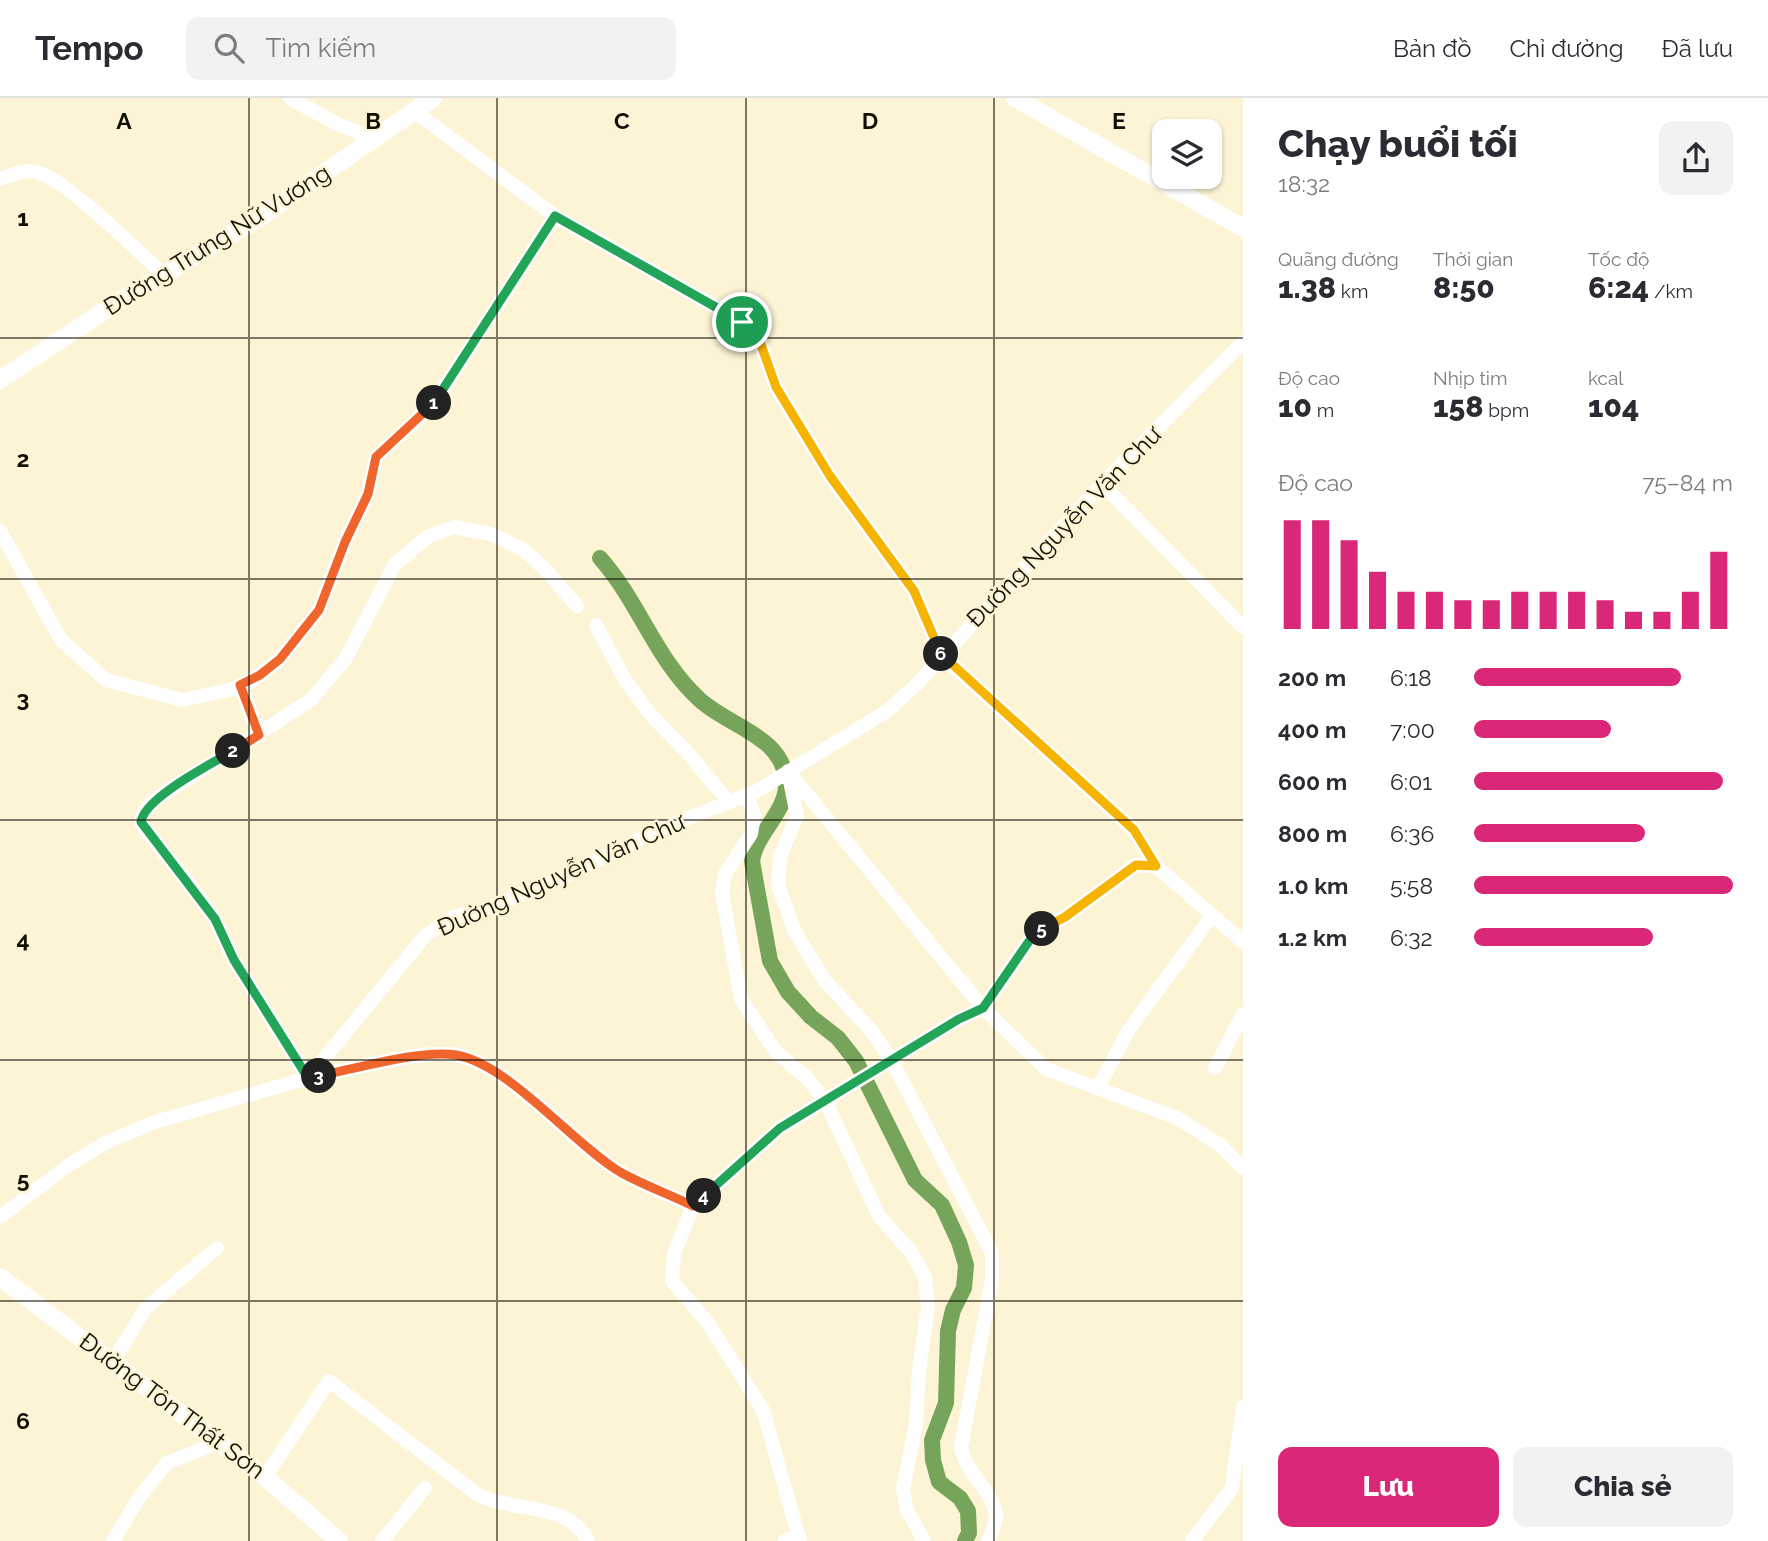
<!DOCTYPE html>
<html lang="vi">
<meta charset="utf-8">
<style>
body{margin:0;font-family:Raleway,sans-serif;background:#f2f2f3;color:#2b2b33;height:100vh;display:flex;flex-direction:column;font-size:26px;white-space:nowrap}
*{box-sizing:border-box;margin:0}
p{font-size:23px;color:#7c7c81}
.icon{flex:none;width:38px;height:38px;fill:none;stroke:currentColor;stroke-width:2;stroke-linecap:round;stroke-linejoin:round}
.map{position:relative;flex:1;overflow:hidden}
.side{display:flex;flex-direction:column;background:#fff;width:525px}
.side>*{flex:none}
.controls{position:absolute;left:1152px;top:21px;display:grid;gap:14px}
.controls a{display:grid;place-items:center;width:70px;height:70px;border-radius:14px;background:#fff;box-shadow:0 2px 5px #0004;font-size:35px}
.pin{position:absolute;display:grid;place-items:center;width:60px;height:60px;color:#fff;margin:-30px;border:4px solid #fff;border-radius:50%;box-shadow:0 2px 7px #0007}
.km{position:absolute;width:35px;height:35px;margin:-18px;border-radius:50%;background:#222;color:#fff;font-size:19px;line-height:35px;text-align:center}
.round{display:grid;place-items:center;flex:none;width:74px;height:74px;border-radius:14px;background:#f2f2f3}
.overview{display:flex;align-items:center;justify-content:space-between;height:119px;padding:0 35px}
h1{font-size:38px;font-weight:800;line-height:52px}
.figures{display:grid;grid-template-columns:repeat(3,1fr);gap:10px;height:119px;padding:7px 35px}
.figures div{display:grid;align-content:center}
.figures b{font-size:30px;font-weight:800}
.figures small{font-size:19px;font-weight:400}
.figures p{font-size:19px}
.chart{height:196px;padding:14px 35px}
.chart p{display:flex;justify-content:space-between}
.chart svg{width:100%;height:126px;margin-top:7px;stroke:#db2777;stroke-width:6}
.cta{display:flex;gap:14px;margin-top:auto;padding:14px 35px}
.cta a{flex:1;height:80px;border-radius:14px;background:#db2777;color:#fff;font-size:28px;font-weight:800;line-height:80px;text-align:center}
.cta a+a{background:#f2f2f3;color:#2b2b33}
ul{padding:0 35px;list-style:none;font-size:23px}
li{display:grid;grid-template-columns:112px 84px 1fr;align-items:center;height:52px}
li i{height:18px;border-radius:9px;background:#db2777}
header{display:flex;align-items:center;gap:42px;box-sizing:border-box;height:98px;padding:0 35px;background:#fff;border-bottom:2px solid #e1e1e2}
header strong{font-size:33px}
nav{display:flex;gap:38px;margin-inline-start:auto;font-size:24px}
.search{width:490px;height:63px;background:#f2f2f3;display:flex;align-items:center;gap:18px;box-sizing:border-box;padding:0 24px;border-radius:14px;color:#7c7c81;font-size:26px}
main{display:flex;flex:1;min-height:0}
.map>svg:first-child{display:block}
</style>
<header>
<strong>Tempo</strong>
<div class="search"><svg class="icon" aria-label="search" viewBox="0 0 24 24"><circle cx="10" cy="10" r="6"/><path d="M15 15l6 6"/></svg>Tìm kiếm</div>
<nav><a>Bản đồ</a><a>Chỉ đường</a><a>Đã lưu</a></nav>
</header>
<main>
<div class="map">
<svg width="1243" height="1443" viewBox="0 0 1243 1443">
<rect width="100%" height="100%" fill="#fcf4d4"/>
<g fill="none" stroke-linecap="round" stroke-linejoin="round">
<path stroke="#75a45a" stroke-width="16" d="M600,460C640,505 655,561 700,602C730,629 782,638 786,682C789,713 756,734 752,763L770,863L788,894L811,919L838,940L856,963L915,1082L942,1107L959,1144L966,1167L964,1190L953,1212L948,1233L946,1305L932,1342L933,1362L939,1384L960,1400L968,1413L969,1435L965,1443"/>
<path stroke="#fff" stroke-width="14" d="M290,0L337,26L374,40
M414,13L555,118L742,224L758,238L776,289L830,378L914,493L942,558L1134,732L1156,768L1243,844
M0,81C12,77 24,71 37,74C64,80 140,155 164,177
M1102,386L1243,529
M0,433L61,542L106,582L182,602L230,592L250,584L280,561L319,512L348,437L368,396L376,359L433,307L555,118
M577,508L544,470L524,452L491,436L454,429L429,438L395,466L346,560L311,602L156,701C145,711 137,718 145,732L187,782L215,821L234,862L308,980C344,973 423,951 456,957C509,966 572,1045 620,1074C643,1087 669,1097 693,1108L780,1030L959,921L983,910L1034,836L1065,819L1136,767L1156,768
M596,527L625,582L651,617L687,654L728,703
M241,587L259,637
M788,673L797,718L780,759L778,787L794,832L825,883L870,931L892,963L992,1155V1182L961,1349C965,1375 992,1391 996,1417C997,1424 991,1436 988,1443
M792,678L983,910L1046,971L1177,1020L1220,1047L1243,1070
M747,697L754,717L751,736L725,776L722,795L741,901L776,954L806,979L825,1002L879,1118L911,1154L925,1179L928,1208L919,1273L916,1326L903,1391L907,1412L924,1443
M1215,970L1243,916
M1098,990L1128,933L1211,819
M693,1108L674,1156L672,1183L708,1225L763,1312L800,1443
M0,1119L69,1067L107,1044L155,1024L308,980L425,838L453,819L485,811L562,780L658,732L757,693L887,613L917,586L1102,386L1243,244
M113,1263L146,1210L217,1150
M265,1379L329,1283L478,1397C512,1414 570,1404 588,1443
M113,1443L139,1400L167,1365L219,1344
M382,1443L425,1390
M784,1443L799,1437
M1192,1443L1232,1390L1243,1309"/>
<path stroke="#fff" stroke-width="18" d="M1015,0L1243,130
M0,282L116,205L259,120L433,0
M0,1179L265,1379L339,1443"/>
</g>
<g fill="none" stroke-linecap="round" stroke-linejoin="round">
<defs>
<path id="split-1" d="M434,305L555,118L742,224"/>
<path id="split-2" d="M233,653L259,637L240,587L260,577L280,561L319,512L345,444L368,396L376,359L434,305"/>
<path id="split-3" d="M233,653C211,666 144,700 141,724L215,821L234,862L308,980L319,978"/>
<path id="split-4" d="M319,978C354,971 422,951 456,957C509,966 572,1045 620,1074C643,1087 669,1096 693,1108L704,1098"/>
<path id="split-5" d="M704,1098L780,1030L959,921L983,910L1034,836L1042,831"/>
<path id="split-6" d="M941,556L1134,732L1156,768L1136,767L1065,819L1042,831"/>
<path id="split-7" d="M742,224L758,238L776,289L830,378L914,493L941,556"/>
</defs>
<use href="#split-1" stroke="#fff" stroke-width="14"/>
<use href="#split-2" stroke="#fff" stroke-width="14"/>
<use href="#split-3" stroke="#fff" stroke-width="14"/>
<use href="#split-4" stroke="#fff" stroke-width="14"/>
<use href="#split-5" stroke="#fff" stroke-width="14"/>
<use href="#split-6" stroke="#fff" stroke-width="14"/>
<use href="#split-7" stroke="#fff" stroke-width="14"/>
<use href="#split-1" stroke="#22a559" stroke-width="9"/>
<use href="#split-2" stroke="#f0652b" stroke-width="9"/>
<use href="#split-3" stroke="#22a559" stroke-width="9"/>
<use href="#split-4" stroke="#f0652b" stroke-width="9"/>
<use href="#split-5" stroke="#22a559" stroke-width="9"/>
<use href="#split-6" stroke="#f5b400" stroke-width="9"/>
<use href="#split-7" stroke="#f5b400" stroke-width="9"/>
</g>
<path fill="none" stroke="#131005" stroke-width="2" stroke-opacity="0.55" d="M249,0V1443M497,0V1443M746,0V1443M994,0V1443M0,240H1243M0,481H1243M0,722H1243M0,962H1243M0,1203H1243"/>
<g text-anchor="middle" stroke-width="5" stroke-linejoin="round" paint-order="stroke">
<g font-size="24" fill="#131005" stroke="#fcf4d4">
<text transform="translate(217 142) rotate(-32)" y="8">Đường Trưng Nữ Vương</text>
<text transform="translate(1064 429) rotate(-46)" y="8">Đường Nguyễn Văn Chư</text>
<text transform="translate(561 777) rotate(-24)" y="8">Đường Nguyễn Văn Chư</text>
<text transform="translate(172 1308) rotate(37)" y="8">Đường Tôn Thất Sơn</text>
</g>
</g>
<g font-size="23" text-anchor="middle" font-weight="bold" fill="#131005" stroke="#fcf4d4" stroke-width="5" stroke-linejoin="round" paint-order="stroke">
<text x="124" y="31">A</text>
<text x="373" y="31">B</text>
<text x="622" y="31">C</text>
<text x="870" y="31">D</text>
<text x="1119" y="31">E</text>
<text x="23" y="128">1</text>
<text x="23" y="369">2</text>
<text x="23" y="609">3</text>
<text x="23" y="850">4</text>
<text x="23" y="1090">5</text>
<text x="23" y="1331">6</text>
</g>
</svg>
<div class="controls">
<a><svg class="icon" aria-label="layers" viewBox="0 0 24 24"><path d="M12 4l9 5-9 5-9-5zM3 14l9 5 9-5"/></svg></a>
</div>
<div class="pin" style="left:742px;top:224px;background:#1e9e55"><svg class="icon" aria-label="arrive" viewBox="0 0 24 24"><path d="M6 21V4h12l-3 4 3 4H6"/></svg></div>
<b class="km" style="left:434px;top:305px">1</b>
<b class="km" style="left:233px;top:653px">2</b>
<b class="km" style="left:319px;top:978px">3</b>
<b class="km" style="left:704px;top:1098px">4</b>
<b class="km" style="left:1042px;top:831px">5</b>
<b class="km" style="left:941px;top:556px">6</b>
</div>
<section class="side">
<div class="overview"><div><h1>Chạy buổi tối</h1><p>18:32</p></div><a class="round"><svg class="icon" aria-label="share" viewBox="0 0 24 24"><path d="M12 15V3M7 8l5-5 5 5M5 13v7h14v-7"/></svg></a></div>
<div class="figures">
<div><p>Quãng đường</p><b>1.38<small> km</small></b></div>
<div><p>Thời gian</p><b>8:50</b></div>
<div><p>Tốc độ</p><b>6:24<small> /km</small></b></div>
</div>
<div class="figures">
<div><p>Độ cao</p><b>10<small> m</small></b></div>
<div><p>Nhịp tim</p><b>158<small> bpm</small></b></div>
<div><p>kcal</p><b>104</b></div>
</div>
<div class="chart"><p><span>Độ cao</span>75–84 m</p>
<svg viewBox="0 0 160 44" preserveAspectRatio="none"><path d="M5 44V6M15 44V6M25 44V13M35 44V24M45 44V31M55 44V31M65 44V34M75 44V34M85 44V31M95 44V31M105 44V31M115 44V34M125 44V38M135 44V38M145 44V31M155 44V17"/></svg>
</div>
<ul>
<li><b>200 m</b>6:18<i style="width:80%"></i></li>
<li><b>400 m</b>7:00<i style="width:53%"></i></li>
<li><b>600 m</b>6:01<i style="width:96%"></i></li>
<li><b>800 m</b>6:36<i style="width:66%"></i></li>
<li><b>1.0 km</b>5:58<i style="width:100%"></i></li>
<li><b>1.2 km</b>6:32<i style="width:69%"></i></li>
</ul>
<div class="cta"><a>Lưu</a><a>Chia sẻ</a></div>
</section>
</main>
